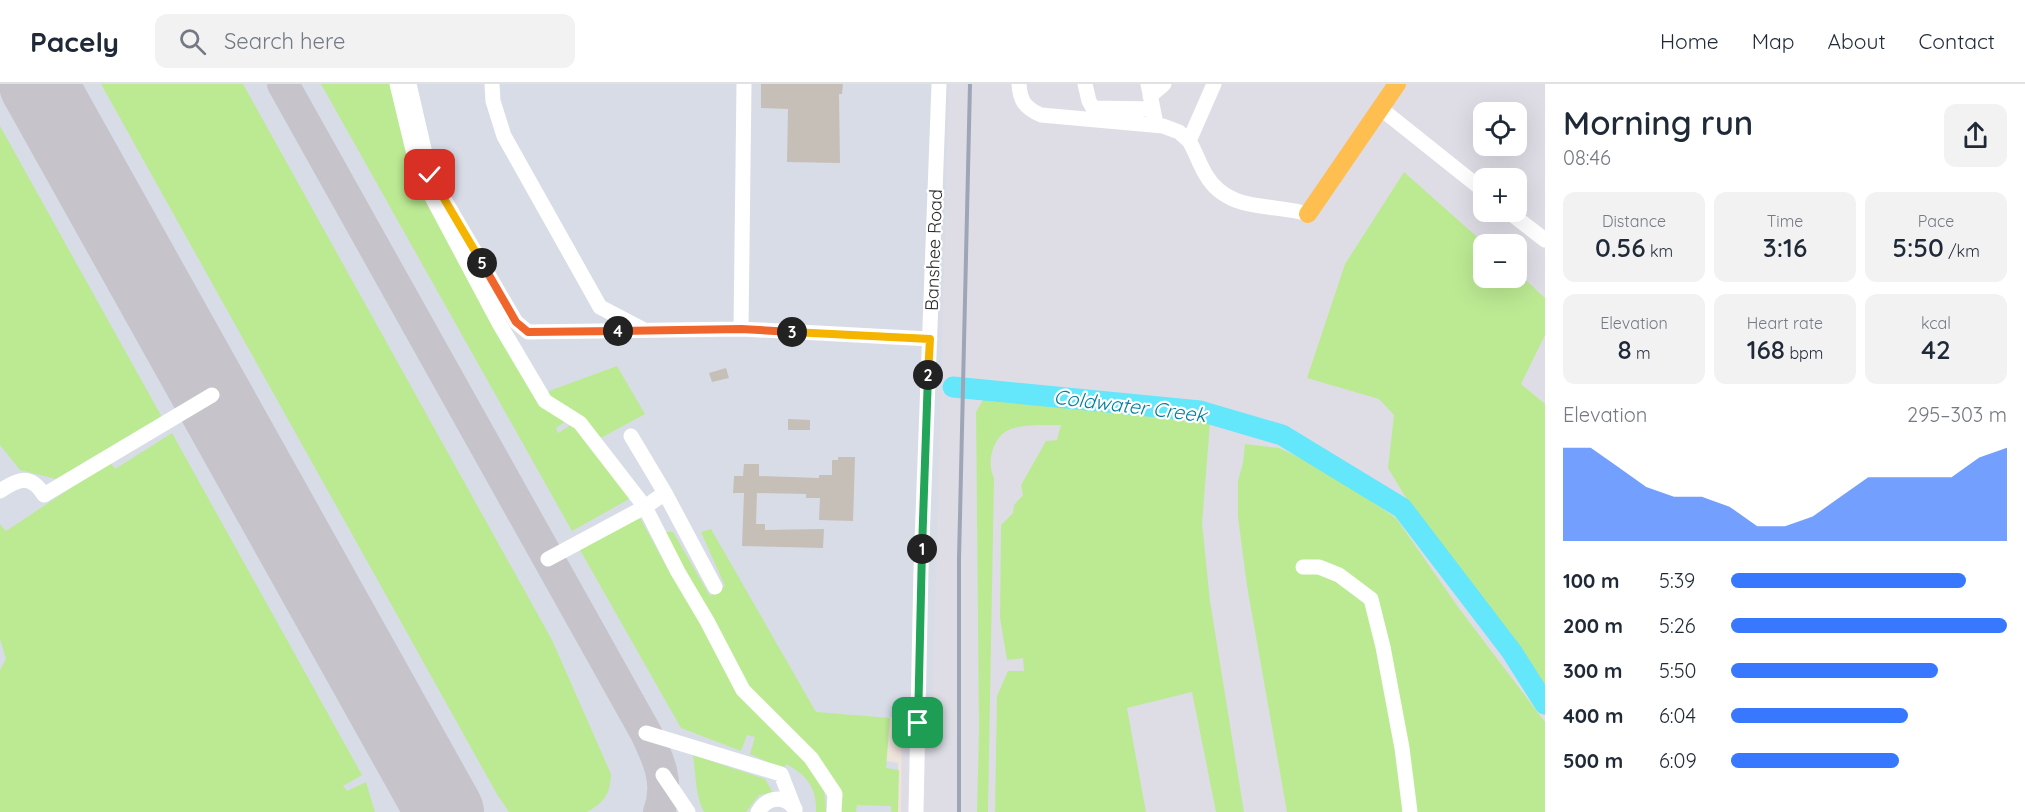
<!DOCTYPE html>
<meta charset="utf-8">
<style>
body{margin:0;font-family:Quicksand,sans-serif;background:#f2f2f3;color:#1f2937;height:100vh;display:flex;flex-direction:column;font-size:22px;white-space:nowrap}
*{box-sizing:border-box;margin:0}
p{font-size:20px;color:#747a83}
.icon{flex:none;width:33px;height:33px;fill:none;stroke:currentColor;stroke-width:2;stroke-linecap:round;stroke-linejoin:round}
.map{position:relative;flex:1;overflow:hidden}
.details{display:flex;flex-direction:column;background:#fff;width:480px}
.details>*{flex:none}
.controls{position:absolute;left:1473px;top:18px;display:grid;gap:12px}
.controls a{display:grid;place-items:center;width:54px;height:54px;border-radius:12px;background:#fff;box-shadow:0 6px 24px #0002;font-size:30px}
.pin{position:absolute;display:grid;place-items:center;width:51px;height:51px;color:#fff;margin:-26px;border-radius:12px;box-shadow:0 3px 9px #0006}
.km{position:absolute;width:30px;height:30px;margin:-15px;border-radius:50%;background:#222;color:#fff;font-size:16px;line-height:30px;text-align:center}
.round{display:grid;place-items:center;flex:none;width:63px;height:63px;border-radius:12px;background:#f2f2f3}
.summary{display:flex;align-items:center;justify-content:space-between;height:102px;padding:0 18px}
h1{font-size:33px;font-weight:600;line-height:45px}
.metrics{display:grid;grid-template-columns:repeat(3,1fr);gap:9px;height:102px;padding:6px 18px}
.metrics div{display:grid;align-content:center;border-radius:12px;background:#f2f2f3;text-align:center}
.metrics b{font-size:26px;font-weight:600}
.metrics small{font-size:16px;font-weight:400}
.metrics p{font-size:16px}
.chart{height:168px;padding:12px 18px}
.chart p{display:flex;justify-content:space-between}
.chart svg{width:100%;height:108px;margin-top:6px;fill:#3877ff;opacity:.7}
ul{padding:0 18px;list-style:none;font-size:20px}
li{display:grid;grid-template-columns:96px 72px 1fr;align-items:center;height:45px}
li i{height:15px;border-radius:8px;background:#3877ff}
header{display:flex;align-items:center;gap:36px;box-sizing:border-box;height:84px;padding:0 30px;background:#fff;border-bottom:2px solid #e0e1e3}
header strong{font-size:28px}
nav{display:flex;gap:33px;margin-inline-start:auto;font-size:21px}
.search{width:420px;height:54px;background:#f2f2f3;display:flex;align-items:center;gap:15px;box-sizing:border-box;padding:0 21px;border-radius:12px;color:#747a83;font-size:22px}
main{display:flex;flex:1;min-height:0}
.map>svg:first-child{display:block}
</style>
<header>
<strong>Pacely</strong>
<div class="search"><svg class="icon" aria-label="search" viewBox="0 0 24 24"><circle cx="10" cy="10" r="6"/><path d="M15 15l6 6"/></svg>Search here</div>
<nav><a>Home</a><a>Map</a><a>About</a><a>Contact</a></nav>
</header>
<main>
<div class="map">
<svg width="1545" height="728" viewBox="0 0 1545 728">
<rect width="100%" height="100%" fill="#eee4dc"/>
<path fill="#dedde6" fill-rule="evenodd" d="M377,0H1545V728H901L902,619ZM1484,28H1516V62H1484ZM1484,94H1516V128H1484ZM1484,160H1516V194H1484Z"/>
<path fill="#d7dce7" d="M0,0H949L932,634L888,633L886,677L898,679L897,728H0Z"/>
<path fill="#bcea93" d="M101,0H243L552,556L611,690C610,710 605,718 587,728H509L498,712Z
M321,0H390L427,119L566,337L556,344L558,349L571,341L591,359L631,414L572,447Z
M0,42L163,335L56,395L20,386L0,361Z
M1404,88L1485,160H1484V194H1516L1517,188L1545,214V251L1521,300L1545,320V601L1411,422L1388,384L1394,331L1379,315L1307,294L1345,180Z
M617,282L645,330L599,355L549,313V307Z
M984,314L1210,339L1202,439L1210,517L1244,728H1216L1192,608L1127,624L1146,728H995L997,612L1008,587H1024L1023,574L1007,576L1000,534L1001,441L1013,429L1014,421L1023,411L1021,401L1046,357L1057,356L1061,341C1046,341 1029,340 1014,344C993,349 986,378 994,394L988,728H977L979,647L976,328Z
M172,349L362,691L343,702L347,707L366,698L375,728H0V586L6,575L0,555V440L6,447L110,378L115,385Z
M1245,360L1279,364L1322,384L1396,434L1458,523L1545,638V728H1287L1247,502L1238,433V397L1243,379Z
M639,432L665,480L699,532L740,611L802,673L824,703L826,728H816C817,704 807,691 786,680L784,685L750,670L755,653L747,651L741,667L681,644L580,466Z
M711,445L816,628L890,634L886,684L899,686L898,728H891V722L857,721L856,728H841V725L747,602L686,487L663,448H673L710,512L725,502L701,448Z
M693,671L765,695L773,709L759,711L746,728H704C695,712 696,690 693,671Z"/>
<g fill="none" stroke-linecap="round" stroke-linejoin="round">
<path stroke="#64e6fb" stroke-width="21" d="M953,303L1200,327L1282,351L1402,424L1512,568L1545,620"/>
<path stroke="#c6c4ca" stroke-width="32" d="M283,0L646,649C658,674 670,699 659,728
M413,669L424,706L426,728"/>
<path stroke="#c6c4ca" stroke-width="78" d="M38,0L445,728"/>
</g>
<path fill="#c6bfb7" d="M761,0H843L842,10H839L840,79L787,78L788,25L761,24Z
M726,284L729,294L712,298L709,289Z
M788,335L810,336V346H788Z
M838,373H855L853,437L819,436L820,414H806V410L757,409L756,440H765V446L824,445L823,464L742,462L744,409H733L734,392H743L744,380H759V392L819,394V391H832V376H838Z"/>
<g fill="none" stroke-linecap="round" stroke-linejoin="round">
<path stroke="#fff" stroke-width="15" d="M397,0L418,87L500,241L545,317L580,339L645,423L665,409L715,503
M409,0L430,91L516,238L528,248L741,245
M492,0L493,17L504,52L600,223L642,245
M744,0L741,245L930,255
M1019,0C1020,17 1025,24 1041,31L1163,42L1179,48L1189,57
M1085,0L1089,17L1093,24L1153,25
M1148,0L1155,35
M1214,0L1189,57C1196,68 1199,80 1206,91C1228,129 1272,119 1308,130
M1150,12L1164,0
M1380,24L1484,107
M1509,128L1545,156
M631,352L665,409
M0,407C18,395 30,389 44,411L212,311
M548,475L645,423L678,488L707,537L743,606L811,674L835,710L834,728
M1303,483H1319L1339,491L1371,515L1383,563L1402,664L1410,728
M646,649L781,690L795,726
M663,691L688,728
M758,728C767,713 784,710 795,725
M916,728L921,485L939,0"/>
<path stroke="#febf50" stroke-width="18" d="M1308,130L1397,0"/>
<path stroke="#9ea5b7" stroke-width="4" d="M959,728V475L970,0"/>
</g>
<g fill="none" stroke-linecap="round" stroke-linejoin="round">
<defs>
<path id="split-1" d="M918,639L922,465"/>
<path id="split-2" d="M922,465L928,291"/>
<path id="split-3" d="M792,248L930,255L928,291"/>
<path id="split-4" d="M618,247L741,245L792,248"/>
<path id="split-5" d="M482,179L516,238L528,248L618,247"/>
<path id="split-6" d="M430,91L482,179"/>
</defs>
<use href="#split-1" stroke="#fff" stroke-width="12"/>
<use href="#split-2" stroke="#fff" stroke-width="12"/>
<use href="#split-3" stroke="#fff" stroke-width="12"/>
<use href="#split-4" stroke="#fff" stroke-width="12"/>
<use href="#split-5" stroke="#fff" stroke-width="12"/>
<use href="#split-6" stroke="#fff" stroke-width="12"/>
<use href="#split-1" stroke="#22a559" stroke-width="8"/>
<use href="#split-2" stroke="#22a559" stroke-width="8"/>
<use href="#split-3" stroke="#f5b400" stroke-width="8"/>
<use href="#split-4" stroke="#f0652b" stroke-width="8"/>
<use href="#split-5" stroke="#f0652b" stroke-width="8"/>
<use href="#split-6" stroke="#f5b400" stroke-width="8"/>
</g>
<g text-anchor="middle" stroke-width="4.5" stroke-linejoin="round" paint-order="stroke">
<g font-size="18" fill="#2b2b2b" stroke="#fff">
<text transform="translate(934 166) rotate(-88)" y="6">Banshee Road</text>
</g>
<g font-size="20" font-style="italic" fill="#017fa2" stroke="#fff">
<text transform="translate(1130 322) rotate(7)" y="7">Coldwater Creek</text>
</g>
</g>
</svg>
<div class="controls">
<a><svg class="icon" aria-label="locate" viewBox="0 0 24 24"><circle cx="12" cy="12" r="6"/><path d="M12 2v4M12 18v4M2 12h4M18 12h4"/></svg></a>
<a>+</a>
<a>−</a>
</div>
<div class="pin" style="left:918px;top:639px;background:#1e9e55"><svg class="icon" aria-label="arrive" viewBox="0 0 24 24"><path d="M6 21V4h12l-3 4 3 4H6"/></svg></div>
<div class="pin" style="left:430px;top:91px;background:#d93025"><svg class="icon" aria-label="check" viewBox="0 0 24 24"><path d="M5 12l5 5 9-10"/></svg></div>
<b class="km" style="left:922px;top:465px">1</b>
<b class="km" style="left:928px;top:291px">2</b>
<b class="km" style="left:792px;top:248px">3</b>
<b class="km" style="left:618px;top:247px">4</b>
<b class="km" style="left:482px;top:179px">5</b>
</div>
<section class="details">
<div class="summary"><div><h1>Morning run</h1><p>08:46</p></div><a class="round"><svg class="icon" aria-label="share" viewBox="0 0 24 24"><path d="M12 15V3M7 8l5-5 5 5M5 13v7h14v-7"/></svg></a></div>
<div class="metrics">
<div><p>Distance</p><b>0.56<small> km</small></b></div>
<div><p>Time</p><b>3:16</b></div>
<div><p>Pace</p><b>5:50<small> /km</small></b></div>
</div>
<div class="metrics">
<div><p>Elevation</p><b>8<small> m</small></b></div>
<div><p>Heart rate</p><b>168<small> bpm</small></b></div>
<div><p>kcal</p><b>42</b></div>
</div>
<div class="chart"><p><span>Elevation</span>295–303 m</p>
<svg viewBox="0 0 160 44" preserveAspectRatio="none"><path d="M0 44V6L10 6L20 14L30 22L40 26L50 26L60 30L70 38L80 38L90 34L100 26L110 18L120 18L130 18L140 18L150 10L160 6V44z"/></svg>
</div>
<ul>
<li><b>100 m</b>5:39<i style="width:85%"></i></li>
<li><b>200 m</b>5:26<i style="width:100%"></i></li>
<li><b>300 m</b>5:50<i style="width:75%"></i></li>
<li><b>400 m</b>6:04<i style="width:64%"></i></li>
<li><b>500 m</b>6:09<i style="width:61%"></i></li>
</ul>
</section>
</main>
